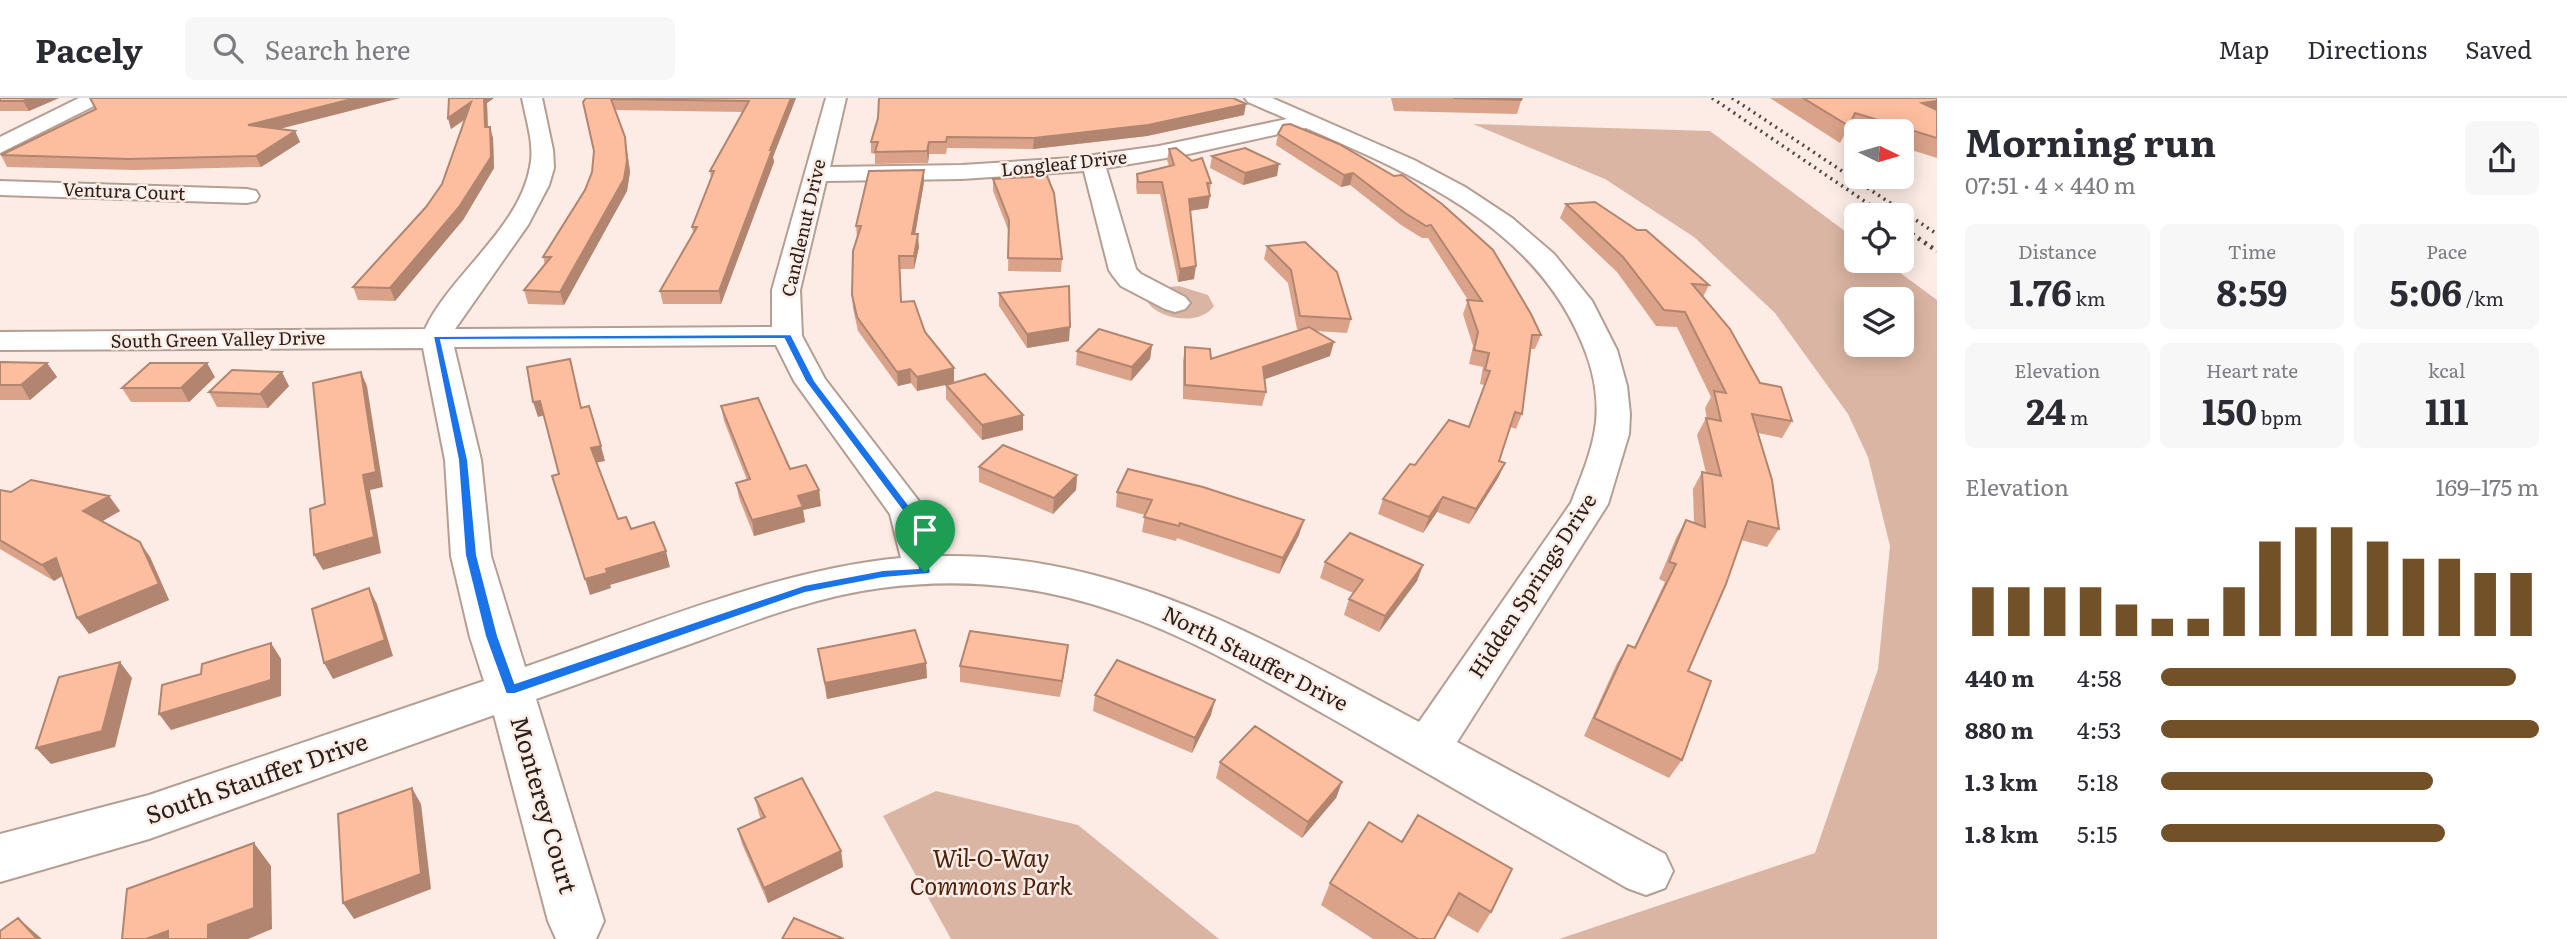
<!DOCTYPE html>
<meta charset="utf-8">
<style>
body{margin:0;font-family:Literata,serif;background:#f7f7f7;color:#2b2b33;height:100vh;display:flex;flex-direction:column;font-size:26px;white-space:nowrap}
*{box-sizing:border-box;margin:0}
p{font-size:23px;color:#7c7c81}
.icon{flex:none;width:38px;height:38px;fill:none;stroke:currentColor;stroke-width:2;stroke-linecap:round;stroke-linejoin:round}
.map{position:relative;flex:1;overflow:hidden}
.side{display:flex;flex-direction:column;background:#fff;width:630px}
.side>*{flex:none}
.needle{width:46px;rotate:95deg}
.controls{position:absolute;left:1844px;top:21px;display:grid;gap:14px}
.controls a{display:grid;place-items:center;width:70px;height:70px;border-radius:10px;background:#fff;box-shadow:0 4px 18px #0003;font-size:35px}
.pin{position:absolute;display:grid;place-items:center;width:60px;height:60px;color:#fff;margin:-72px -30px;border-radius:50% 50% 50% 0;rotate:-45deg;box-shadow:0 0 7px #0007}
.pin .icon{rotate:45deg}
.round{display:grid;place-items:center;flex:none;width:74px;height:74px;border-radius:10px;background:#f7f7f7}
.headline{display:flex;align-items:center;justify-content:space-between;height:119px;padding:0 28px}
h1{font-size:38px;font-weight:700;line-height:52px}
.figures{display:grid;grid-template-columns:repeat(3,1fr);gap:10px;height:119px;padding:7px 28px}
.figures div{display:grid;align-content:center;border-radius:10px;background:#f7f7f7;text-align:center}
.figures b{font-size:35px;font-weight:700}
.figures small{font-size:19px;font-weight:400}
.figures p{font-size:19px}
.chart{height:196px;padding:14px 28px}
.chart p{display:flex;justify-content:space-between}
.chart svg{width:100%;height:126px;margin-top:7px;stroke:#735128;stroke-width:6}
ul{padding:0 28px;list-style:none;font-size:23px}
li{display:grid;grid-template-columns:112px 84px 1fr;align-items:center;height:52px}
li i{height:18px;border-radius:9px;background:#735128}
header{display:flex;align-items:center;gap:42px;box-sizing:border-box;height:98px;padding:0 35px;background:#fff;border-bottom:2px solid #e1e1e2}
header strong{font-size:33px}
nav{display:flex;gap:38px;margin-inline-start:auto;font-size:24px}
.search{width:490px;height:63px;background:#f7f7f7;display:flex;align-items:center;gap:18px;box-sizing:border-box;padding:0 24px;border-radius:10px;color:#7c7c81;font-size:26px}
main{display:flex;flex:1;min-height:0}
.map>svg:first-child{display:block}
</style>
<header>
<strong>Pacely</strong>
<div class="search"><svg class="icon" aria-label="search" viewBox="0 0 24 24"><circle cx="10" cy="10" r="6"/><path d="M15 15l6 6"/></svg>Search here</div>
<nav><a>Map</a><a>Directions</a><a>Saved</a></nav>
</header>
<main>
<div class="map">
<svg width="1937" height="841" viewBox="0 0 1937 841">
<rect width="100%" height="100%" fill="#fcece5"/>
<path fill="#dbb5a3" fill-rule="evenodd" d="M1473,26L1710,33L1857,142V163H1884L1937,202V841H1559L1815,755L1878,571L1890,448L1868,359L1848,316L1775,215L1694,139L1605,81ZM1902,201V247H1857V201Z
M1179,188L1208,197L1214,208C1200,228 1161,222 1148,205L1147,199L1158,190Z
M936,693L1078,727L1219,841H951L883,718Z"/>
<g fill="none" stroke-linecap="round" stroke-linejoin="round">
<defs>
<path id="minor" d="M79,0H105L102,4L0,55V39Z
M522,0H542L553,52L554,70L549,87L528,127L455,231L772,229V192L826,0H846L830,69L962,67L1072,60L1159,48L1287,21L1248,4L1245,0H1272L1414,62L1465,89L1512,120L1554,156L1592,203L1617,252L1627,288L1630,316L1629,336L1608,406L1457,644L1665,756L1673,773L1665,790L1646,797L1627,790C1538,739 1448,687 1359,636C1199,545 1073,465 881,490C820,498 761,520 704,541C648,561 592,581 536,601L604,823L596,841H556L548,823L494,617L149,741L0,784V736L149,697L484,583L470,539L451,458L445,362L423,250L0,252V234L425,231C450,177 519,131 530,69C535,47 526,22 522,0ZM1306,30C1412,76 1528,126 1578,236C1591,263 1599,294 1596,324C1593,352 1581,379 1571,405L1419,624C1266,542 1120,455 941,458L928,415L825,281L802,238L800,192L826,83L962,81L1084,73L1109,172L1113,178L1121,188L1165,211L1175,214L1185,211L1190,205L1185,199L1141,176L1136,171L1106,70L1184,57ZM776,247L794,283L890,416L901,460C778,471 642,529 525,569L491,458L481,362L454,249Z
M0,83L247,91L256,93L259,98L256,103L247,105L0,97Z"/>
</defs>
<use href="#minor" stroke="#b59e93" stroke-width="4"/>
<use href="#minor" fill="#fff" fill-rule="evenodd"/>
<path stroke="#524743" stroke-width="3.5" stroke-dasharray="2 4.5" stroke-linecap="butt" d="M1712,0L1885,117
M1732,0L1937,136
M1902,129L1914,137"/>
<path stroke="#524743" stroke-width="4.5" stroke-dasharray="2.5 5" stroke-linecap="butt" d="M1912,136L1937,153"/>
</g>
<path fill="#daa389" d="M0,0H59L29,13H0Z
M90,0H400L278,31L295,33L300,44L261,69L135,72L7,69L1,57L96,11Z
M449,0H494L487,5L488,29L493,40L494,70L463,122L395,203L358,202L353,189L426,109L442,86L465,22L451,31L448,20Z
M586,0H796L773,59L774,64L721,206H663L660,193L693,135L692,129L711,80L710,73L743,14L615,12L627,51L630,74L627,93L564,207L528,206L524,192L545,166L543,159L585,92L592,74L594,53Z
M1391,0H1522L1517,16L1394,13Z
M1770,0H1937V60L1902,49V33H1857V35L1847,32L1840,45Z
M1244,17L1147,38L1033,51L947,50L946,56H929L928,65L875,66V56L871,55V44Z
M1278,36L1394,78L1541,237L1535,251H1530L1522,316L1516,331L1510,329L1499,363L1505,365L1498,380L1469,426L1437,414L1423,435L1378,416L1383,401L1415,367L1469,329L1484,287L1480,286L1483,269L1469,266L1473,248L1463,216L1468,202L1428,140H1422L1401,127L1350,87L1341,89L1276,47Z
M1169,51L1211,85L1208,110L1190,113L1194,181L1178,184L1160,96H1137L1136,88L1137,76L1169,68L1167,62Z
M1212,58L1277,78L1243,87L1210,70Z
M993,81L1062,161L1061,174L1008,173L1009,134L993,93Z
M924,84L915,136L919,149L914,171H900L901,204L954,270V285L917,293L911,285L898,288L858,233L853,210L852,197L857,141L856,128Z
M1566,106L1709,187L1703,199L1760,285L1792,323L1782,340L1758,335L1779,431L1767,449L1741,442L1688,573L1682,662L1669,680L1584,638L1617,565L1628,547L1634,550L1665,484L1659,481L1676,440L1686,422L1694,425L1693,391L1702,374L1706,375L1697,337L1706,320L1707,321L1705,310L1711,299L1677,229L1656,228L1617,174L1560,120Z
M1267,148L1351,221L1347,235L1316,233L1330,258L1264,281L1266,294L1262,308L1183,301V263L1185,249L1211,261L1300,232L1297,231L1288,185L1264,161Z
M999,195L1069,243L1027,250L999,208Z
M1152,247L1150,261L1131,283L1076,267L1077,253Z
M0,264L47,265L57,279L30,302H0Z
M215,279L189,304H131L122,290Z
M946,287L1023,317V332L982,342L946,301Z
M289,288L268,310L217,309L209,294Z
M721,308L790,371L819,392L821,408L803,412L805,424L754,438L739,400L736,385L747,382L724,323Z
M979,369L1077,377L1076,392L1053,416L979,384Z
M0,392L11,394L109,398L120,413L102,423L150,459L169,502L89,536L62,478L54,483L0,451Z
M1117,394L1299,437L1279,476L1177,440L1176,443L1142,434L1145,417L1116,409Z
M1325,464L1423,467L1417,483L1379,534L1344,517L1349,501L1353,495L1320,480Z
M818,551L926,565L927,580L827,601Z
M1066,563L1060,599L960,584V568Z
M1095,597L1211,617L1192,655L1093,613Z
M1220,664L1342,684L1336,700L1302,740L1216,680Z
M755,700L841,753L843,769L768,805L742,746L738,731L761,721L759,716Z
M1402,744L1491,814L1478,835L1447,817L1434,841H1373L1321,807L1330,785Z"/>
<path fill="#b1856f" d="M30,0H59L29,13L23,3Z
M356,0H400L252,38L248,27Z
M484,0H494L487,5L488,40L485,29Z
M791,0H796L773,59L774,64L721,206L719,193L770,52Z
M1937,3V17L1922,5Z
M471,4L474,14L451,31L448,20Z
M1246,6L1244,17L1147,38L1033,51L1034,40Z
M490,29L493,40L494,70L463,122L395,203L390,190Z
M295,33L300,44L261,69L256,58Z
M625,39L630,74L627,93L564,207L560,194Z
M929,44V56L928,65L927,53Z
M1279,66L1277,78L1243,87L1245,75Z
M924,72V84L913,149L912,136Z
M1353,75L1350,87L1341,89L1344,77Z
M1210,98L1208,110L1187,113L1189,101Z
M918,136L919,149L914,171V158Z
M1196,168L1194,181L1178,184L1180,171Z
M1070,229L1069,243L1027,250V236Z
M1334,244L1330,258L1260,283L1263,269Z
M1152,247L1150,261L1131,283L1132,269Z
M47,265L57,279L30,302L21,287Z
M207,265L215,279L189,304L181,290Z
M954,270V285L917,293V279Z
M910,271L911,285L898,288L897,274Z
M282,274L289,288L268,310L260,296Z
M361,274L367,288L383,389L370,392L381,455L323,472L314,457L363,377Z
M540,303L545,317L538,319L533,304Z
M1023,317V332L982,342V327Z
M601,348L605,363L595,365L591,350Z
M1505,365L1498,380L1469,426L1476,411Z
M1077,377L1076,392L1053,416L1054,400Z
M819,392L821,408L803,412L805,424L754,438L752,422L798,398Z
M109,398L120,413L94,428L83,413Z
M1443,399L1437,414L1423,435L1429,419Z
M1304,422L1299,437L1279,476L1283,460Z
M140,444L150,459L169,502L89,536L77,520Z
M666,453L670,469L610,487L606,471Z
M56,460L67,475L54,483L42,467Z
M1423,467L1417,483L1379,534L1385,518Z
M607,475L611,490L590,497L585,481Z
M369,490L377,506L393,558L333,581L324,565Z
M271,545L281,561V598L171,632L159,616Z
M1068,547L1066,563L1060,599L1062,583Z
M120,564L132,580L115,649L51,666L36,650Z
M926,565L927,580L827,601L825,585Z
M1215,602L1211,617L1192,655L1195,640Z
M1342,684L1336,700L1302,740L1308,724Z
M412,690L421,706L431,791L354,821L343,805Z
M254,745L271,768L272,831L248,841H208V827Z
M841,753L843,769L768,805L764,790Z
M18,820L42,841H37Z
M168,833L176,841H146Z"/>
<path fill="#fdbe9f" stroke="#b1856f" stroke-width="2" d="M0,0H30L23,3H0Z
M90,0H356L248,27L295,33L256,58L129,61L1,57L96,11Z
M449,0H484L485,29H490L491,59L459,109L390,190L353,189L426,109L442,86L471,4L448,20Z
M586,0H791L770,52H772L719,193H660L697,129H692L714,73H710L749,3L611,1L625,39L627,63L624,81L560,194L524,192L551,159H543L585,92L592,74L594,53L583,4Z
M879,0H1233L1246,6L1148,27L1034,40L947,39L946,44H929L927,53L875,54L878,44H871L878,20Z
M1453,0H1522L1521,2Z
M1803,0H1937V3L1922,5L1937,12V40L1855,15L1849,28Z
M1290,26L1339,46L1394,78L1402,77L1442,106L1493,152L1531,216L1541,237H1532L1522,316L1515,314L1499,363L1505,365L1476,411L1443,399L1429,419L1383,401L1410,366L1415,367L1449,322L1469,329L1490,273L1485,272L1489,255L1474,252L1478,234L1467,202L1482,203L1431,127L1426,128L1405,115L1353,75L1344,77L1278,36L1283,27Z
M1176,50L1192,63L1202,60L1211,85H1207L1210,98L1189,101L1196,168L1180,171L1162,84H1138L1137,76L1174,67L1169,51Z
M1245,50L1279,66L1245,75L1212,58Z
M924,72L912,136H918L914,158H899L901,204L914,203L925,234L954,270L917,279L910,271L897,274L857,219L852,197L853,153L861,128H856L869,73Z
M1047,78L1054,95L1062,161L1008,160L1009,122L993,81Z
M1595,104L1637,132H1646L1709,187L1692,186L1730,231L1760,285L1781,289L1792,323L1752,316L1772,382L1779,431L1748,423L1726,486L1688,573L1711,583L1682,662L1594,620L1628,547L1635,550L1676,466L1669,464L1686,422L1705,429L1702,374L1721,378L1706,320L1721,323L1714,293L1726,295L1685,214L1664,212L1623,159L1566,106Z
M1305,144L1337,174L1351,221L1300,218L1291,172L1267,148Z
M1069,188L1070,229L1027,236L999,195Z
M1309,229L1334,244L1263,269L1266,294L1185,287V249L1210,251L1211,261Z
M1099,231L1152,247L1132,269L1077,253Z
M570,261L581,310L589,308L601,348L591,350L618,421L626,419L631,431L654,424L666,453L606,471L607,475L585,481L552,378L559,376L540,303L533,304L527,269Z
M0,264L47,265L21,287H0Z
M150,265H207L181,290H122Z
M232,272L282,274L260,296L209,294Z
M361,274L376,374L363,377L374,439L314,457L310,411L325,406L313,285Z
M985,276L1023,317L982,327L946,287Z
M758,300L790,371L806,367L819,392L798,398L803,409L752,422L736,385L750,381L721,308Z
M1003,347L1077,377L1054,400L979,369Z
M1128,371L1203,389L1304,422L1283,460L1180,425L1179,428L1144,419L1152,402L1117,394Z
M31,382L109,398L83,413L140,444L159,486L77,520L56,460L42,467L0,442V392L11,394Z
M1350,435L1423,467L1385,518L1349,501L1363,482L1325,464Z
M369,490L385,542L324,565L312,511Z
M915,532L926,565L825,585L818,551Z
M970,533L1068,547L1062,583L960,568Z
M271,545V582L159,616L162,587L201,576L202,566Z
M1117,562L1215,602L1195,640L1095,597Z
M120,564L102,633L36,650L59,579Z
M1255,628L1342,684L1308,724L1220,664Z
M802,680L841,753L764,790L738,731L765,719L755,700Z
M412,690L421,776L343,805L338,716Z
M1418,717L1512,771L1491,814L1459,795L1434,841H1418L1330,785L1369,724L1402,744Z
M254,745V810L208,827V841H168V833L146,841H122L127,791Z
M18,820L37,841H0V833Z
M794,820L844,841H782Z"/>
<path fill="#1a73e8" stroke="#fff" stroke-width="2" fill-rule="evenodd" d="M791,236L815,283L915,415L931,474L929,476L883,480L805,495L515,596H506L485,538L465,457L458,362L433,238ZM784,241L805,283L904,415L918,470L883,472L804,487L515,585L498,538L477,457L468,362L441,242Z"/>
<g text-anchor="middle" stroke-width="5" stroke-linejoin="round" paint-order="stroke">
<g font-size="18" fill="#29201c" stroke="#fcece5">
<text transform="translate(1064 66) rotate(-6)" y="6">Longleaf Drive</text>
<text transform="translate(124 94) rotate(2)" y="6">Ventura Court</text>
<text transform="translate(804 130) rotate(-77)" y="6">Candlenut Drive</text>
<text transform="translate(218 242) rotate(-1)" y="6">South Green Valley Drive</text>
</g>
<g font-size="21" fill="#29201c" stroke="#fcece5">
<text transform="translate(1533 488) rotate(-57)" y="7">Hidden Springs Drive</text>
<text transform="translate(1255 561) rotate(27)" y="7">North Stauffer Drive</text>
</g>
<g font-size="24" fill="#29201c" stroke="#fcece5">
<text transform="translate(257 681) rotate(-19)" y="8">South Stauffer Drive</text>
<text transform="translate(543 707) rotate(74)" y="8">Monterey Court</text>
</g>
<g font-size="24" font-style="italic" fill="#4b230e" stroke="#fcece5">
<text x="991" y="769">Wil-O-Way<tspan x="991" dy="28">Commons Park</tspan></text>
</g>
</g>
</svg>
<div class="controls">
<a><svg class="needle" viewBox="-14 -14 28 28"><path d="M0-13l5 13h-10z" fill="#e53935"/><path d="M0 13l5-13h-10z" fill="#7c7c81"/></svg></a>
<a><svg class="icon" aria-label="locate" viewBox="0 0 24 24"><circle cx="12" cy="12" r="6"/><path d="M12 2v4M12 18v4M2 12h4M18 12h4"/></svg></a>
<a><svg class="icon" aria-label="layers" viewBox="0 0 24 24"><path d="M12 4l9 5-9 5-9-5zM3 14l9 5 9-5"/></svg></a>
</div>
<div class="pin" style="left:925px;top:474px;background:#1e9e55"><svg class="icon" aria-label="arrive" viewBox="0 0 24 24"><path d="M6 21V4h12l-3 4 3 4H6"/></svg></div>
</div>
<section class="side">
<div class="headline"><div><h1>Morning run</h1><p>07:51 · 4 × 440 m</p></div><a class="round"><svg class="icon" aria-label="share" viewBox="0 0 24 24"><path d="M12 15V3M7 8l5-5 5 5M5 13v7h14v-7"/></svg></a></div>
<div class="figures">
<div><p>Distance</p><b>1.76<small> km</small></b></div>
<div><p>Time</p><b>8:59</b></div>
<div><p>Pace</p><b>5:06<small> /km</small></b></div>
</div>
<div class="figures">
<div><p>Elevation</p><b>24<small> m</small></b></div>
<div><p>Heart rate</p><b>150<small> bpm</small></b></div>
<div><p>kcal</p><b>111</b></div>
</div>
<div class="chart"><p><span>Elevation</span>169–175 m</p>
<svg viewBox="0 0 160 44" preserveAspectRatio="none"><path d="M5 44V27M15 44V27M25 44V27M35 44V27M45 44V33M55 44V38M65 44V38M75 44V27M85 44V11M95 44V6M105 44V6M115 44V11M125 44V17M135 44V17M145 44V22M155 44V22"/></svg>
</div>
<ul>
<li><b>440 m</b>4:58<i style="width:94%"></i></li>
<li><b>880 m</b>4:53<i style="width:100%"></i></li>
<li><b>1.3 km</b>5:18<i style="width:72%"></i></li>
<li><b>1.8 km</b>5:15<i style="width:75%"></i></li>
</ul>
</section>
</main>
